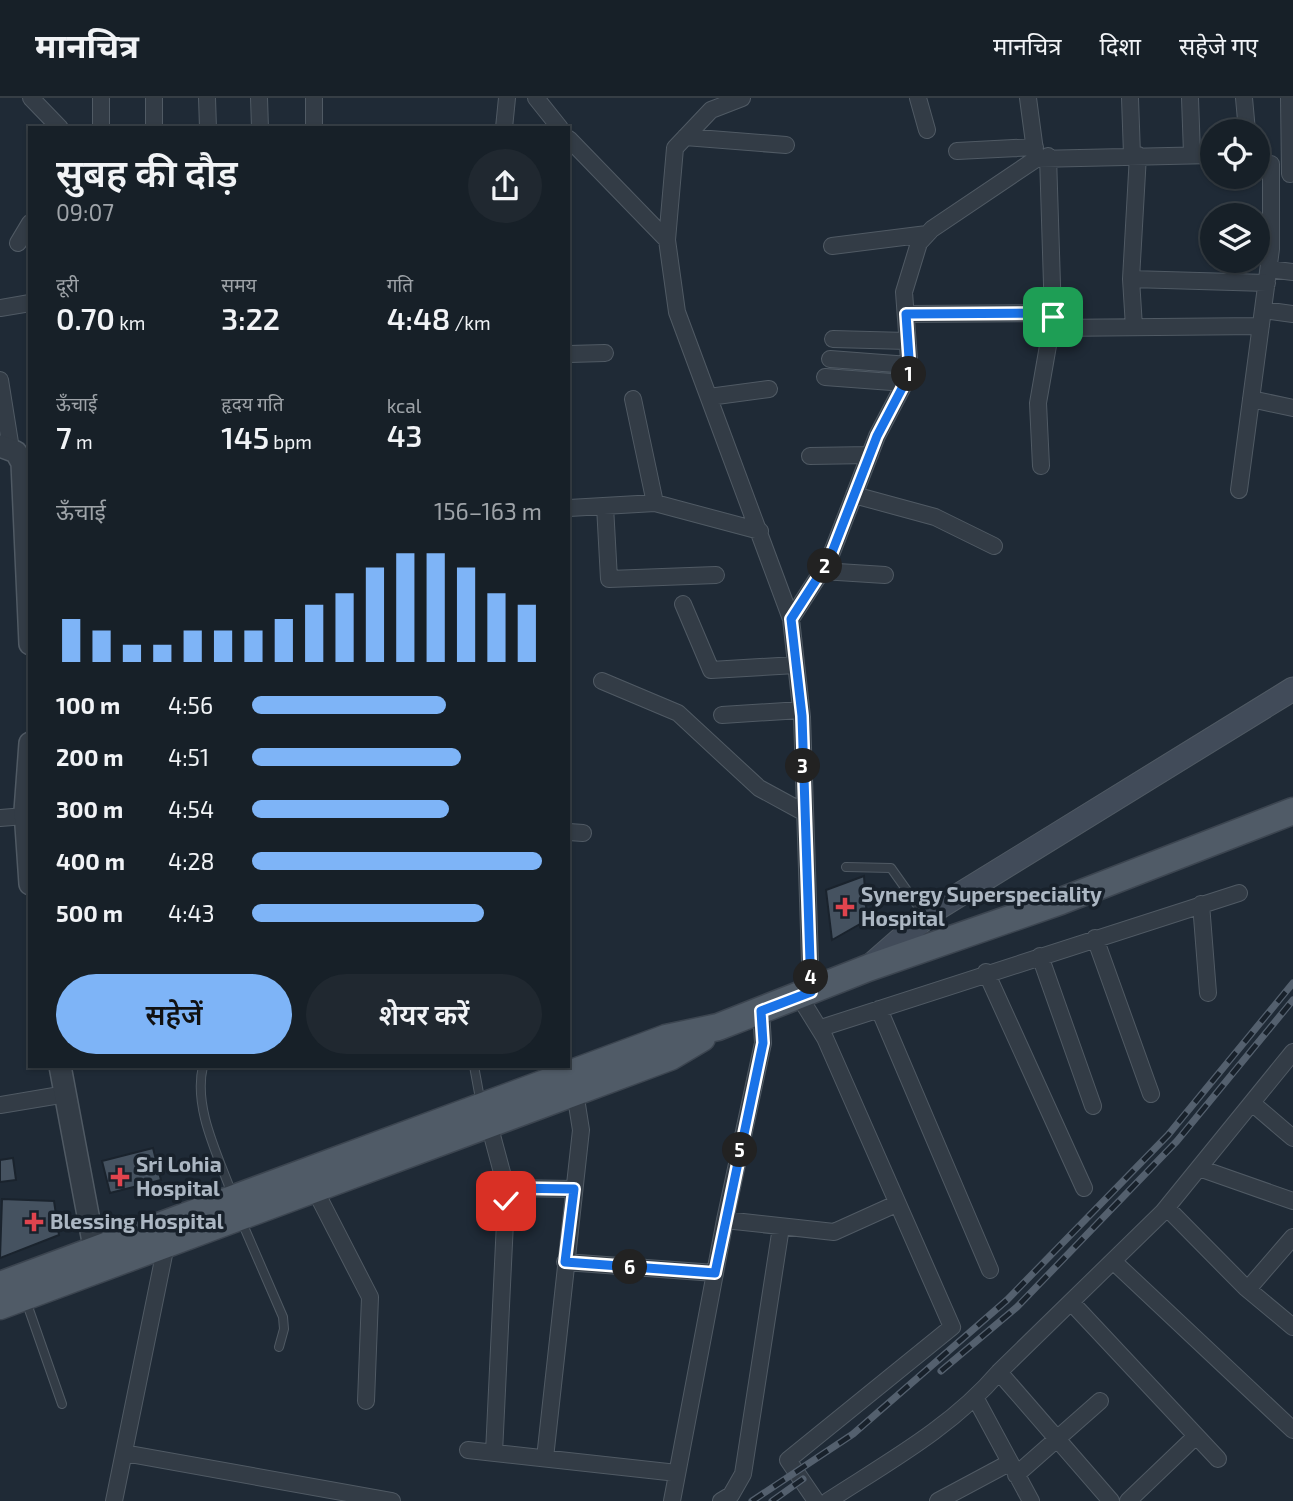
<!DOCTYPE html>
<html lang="hi">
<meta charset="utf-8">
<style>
body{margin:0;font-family:"Exo 2","Noto Sans Devanagari",sans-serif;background:#202830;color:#f1f3f6;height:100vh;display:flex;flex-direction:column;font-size:26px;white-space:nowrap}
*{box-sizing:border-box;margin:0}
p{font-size:23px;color:#9ea3a8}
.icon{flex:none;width:38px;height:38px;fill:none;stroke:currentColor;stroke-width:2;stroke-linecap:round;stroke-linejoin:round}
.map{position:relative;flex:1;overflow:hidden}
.details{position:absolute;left:28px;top:28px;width:542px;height:942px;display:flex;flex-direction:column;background:#172028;border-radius:0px;box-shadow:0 2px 5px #0004,0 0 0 2px #363e45}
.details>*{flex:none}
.tools{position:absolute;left:1200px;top:21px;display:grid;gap:14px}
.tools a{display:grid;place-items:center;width:70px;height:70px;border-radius:50%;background:#172028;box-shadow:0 2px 5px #0004,0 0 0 2px #363e45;font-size:35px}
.pin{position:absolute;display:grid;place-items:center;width:60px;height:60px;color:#fff;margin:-30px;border-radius:14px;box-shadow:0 4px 10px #0006}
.km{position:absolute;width:35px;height:35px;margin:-18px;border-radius:50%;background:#222;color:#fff;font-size:19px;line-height:35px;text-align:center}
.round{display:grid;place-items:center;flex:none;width:74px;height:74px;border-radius:37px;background:#202830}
.head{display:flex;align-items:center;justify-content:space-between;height:119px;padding:0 28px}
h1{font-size:38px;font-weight:600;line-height:52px}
.figures{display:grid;grid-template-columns:repeat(3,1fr);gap:10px;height:119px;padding:7px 28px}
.figures div{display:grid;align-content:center}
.figures b{font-size:30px;font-weight:600}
.figures small{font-size:19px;font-weight:400}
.figures p{font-size:19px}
.chart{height:196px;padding:14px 28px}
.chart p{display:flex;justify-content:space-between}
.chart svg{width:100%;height:126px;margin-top:7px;stroke:#7eb4f7;stroke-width:6}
.button{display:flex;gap:14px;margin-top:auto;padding:14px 28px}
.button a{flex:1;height:80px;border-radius:42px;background:#7eb4f7;color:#111;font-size:28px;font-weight:600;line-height:80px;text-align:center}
.button a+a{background:#202830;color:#f1f3f6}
ul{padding:0 28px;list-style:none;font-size:23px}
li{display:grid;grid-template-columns:112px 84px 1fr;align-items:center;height:52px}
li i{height:18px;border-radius:9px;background:#7eb4f7}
header{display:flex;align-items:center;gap:42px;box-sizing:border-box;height:98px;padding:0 35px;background:#172028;border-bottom:2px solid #363e45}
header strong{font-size:33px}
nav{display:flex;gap:38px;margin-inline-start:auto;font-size:24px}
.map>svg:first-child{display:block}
</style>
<header>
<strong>मानचित्र</strong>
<nav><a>मानचित्र</a><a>दिशा</a><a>सहेजे गए</a></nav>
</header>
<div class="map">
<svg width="1293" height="1403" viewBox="0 0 1293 1403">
<rect width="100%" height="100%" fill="#1f2a36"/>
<path fill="#455260" stroke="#1a232d" stroke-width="2" d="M864,778L867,822L832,842L826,792Z
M153,1050L161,1082L110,1095L102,1063Z
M13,1060L16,1082L0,1084V1062Z
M2,1101L54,1103L59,1137L0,1160Z"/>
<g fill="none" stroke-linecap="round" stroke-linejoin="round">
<defs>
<path id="service" d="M846,769L891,770L925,818
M203,968C193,1010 218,1057 232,1096
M474,968L481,1006
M241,1122L283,1219L284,1231L279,1249
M26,1203L62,1306"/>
<path id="minor" d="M31,0L60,30
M207,0L208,30
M259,0L260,30
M536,0L560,30
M742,0L711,12L675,50L667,142L677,214L791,521L802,619L811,894
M918,0L927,32
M1028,0L1036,60
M1130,0L1132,57
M1190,0L1192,56
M1244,0L1247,33
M1289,0L1290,76
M101,30V0
M154,30V0
M314,30V0
M504,30L507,0
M685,39L786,47
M569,41L667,142
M957,53L1035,49
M18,145L30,125
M832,148L927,136
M1269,171L1293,174
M1131,181L1267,185
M0,210L30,205
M1263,212L1293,216
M906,216L1053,215
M1134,229L1131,181L1138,57
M1053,230L1261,228
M833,241L907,243
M569,256L605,255
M830,261L909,267
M825,279L905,285
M0,282L11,351
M709,299L769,291
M633,301L655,405
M1251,301L1293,310
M810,358L870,357
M1041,368L1038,305L1053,219L1048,58
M1239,392L1271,151V66
M854,397L935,419L994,448
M605,408L609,481L716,477
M569,410L655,405L760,433
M822,473L885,477
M683,506L711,572L796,567
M791,521L829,462L877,338L910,275L904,194L919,145L932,131L1036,61L1213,57
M602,583L678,615L759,690L805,715
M722,617L801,612
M0,720L25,718
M569,734L583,735
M1201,806L1208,895
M1095,840L1151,996
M1040,858L1093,1008
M986,874L1084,1090
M799,898L825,940L952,1229L788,1362L816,1403
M879,911L990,1172
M821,930L1239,795
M1252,1005L1293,1040
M0,1007L66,996
M489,1026L504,1082L506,1103L494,1355
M1199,1070L1293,1103
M505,1090L574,1091
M315,1092L370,1199L366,1303
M1167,1110L1245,1189L1293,1229
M725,1122L834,1134L896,1106
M1113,1163L1293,1332
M565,1164L715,1175
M1248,1191L1293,1139
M1071,1204L1218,1361
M999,1274L1111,1403
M976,1301L1031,1403
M468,1352L677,1375
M124,1355L392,1403
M545,1360L581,1032L575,994
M1016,1377L1100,1303
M114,1403L166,1147
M672,1403L725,1122L763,945L761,913
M721,1403L731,1397L743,1376L781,1129
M828,1403C888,1364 952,1329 999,1274L1163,1114L1293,954
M938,1403L1009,1365
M1128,1403L1196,1338"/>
<path id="tertiary" d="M0,348L16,354L22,365L30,546
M30,645L25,713L30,786
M60,968L97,1165"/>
<path id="secondary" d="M869,869L933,813L1293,591"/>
<path id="primary" d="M0,1187L666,940L718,929L868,870L1061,803L1293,713
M0,1208L670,959L702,940"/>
</defs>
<use href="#service" stroke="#505a64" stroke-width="10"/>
<use href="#minor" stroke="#505a64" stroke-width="18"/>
<use href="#tertiary" stroke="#505a64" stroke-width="24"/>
<use href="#secondary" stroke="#505a64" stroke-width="25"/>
<use href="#primary" stroke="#3c4550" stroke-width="29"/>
<use href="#service" stroke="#333c46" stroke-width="8"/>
<use href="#minor" stroke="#333c46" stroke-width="16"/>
<use href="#tertiary" stroke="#333c46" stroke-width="21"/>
<use href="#secondary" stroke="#414b59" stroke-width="23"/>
<use href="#primary" stroke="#505b67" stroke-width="26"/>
<defs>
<path id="rail" d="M941,1273L1017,1209L1177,1043L1293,902
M752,1403L853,1336L1007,1202L1168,1037L1293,885
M772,1403L803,1381"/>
</defs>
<use href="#rail" stroke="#54606e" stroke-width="7"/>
<use href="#rail" stroke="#18212b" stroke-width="4.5" stroke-dasharray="13" stroke-linecap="butt"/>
</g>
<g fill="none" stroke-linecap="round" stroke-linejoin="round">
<defs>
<path id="route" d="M506,1103L505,1090L574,1091L565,1164L715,1175L763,945L761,913L811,894L802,618L791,521L829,462L877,338L910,275L906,216L1053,215V219"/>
</defs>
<use href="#route" stroke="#fff" stroke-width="14"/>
<use href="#route" stroke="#1a73e8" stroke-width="9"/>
</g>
<g fill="#e0444e" stroke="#18212b" stroke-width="2.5">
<path d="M841.5 798.5h7v7h7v7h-7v7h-7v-7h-7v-7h7z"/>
<path d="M116.5 1068.5h7v7h7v7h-7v7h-7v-7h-7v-7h7z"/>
<path d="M30.5 1113.5h7v7h7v7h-7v7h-7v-7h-7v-7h7z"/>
</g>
<g text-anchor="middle" stroke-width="7" stroke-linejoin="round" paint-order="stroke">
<g font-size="21" font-weight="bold" fill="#acb7c3" stroke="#18212b" text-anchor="start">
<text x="861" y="804">Synergy Superspeciality<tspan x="861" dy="24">Hospital</tspan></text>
<text x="136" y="1074">Sri Lohia<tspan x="136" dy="24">Hospital</tspan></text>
<text x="50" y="1131">Blessing Hospital</text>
</g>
</g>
</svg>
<div class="tools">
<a><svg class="icon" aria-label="locate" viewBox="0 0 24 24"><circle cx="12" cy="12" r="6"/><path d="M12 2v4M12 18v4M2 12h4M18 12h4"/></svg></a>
<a><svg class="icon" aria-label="layers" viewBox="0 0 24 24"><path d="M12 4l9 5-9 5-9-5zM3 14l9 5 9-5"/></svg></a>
</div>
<div class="pin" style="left:1053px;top:219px;background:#1e9e55"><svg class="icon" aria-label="arrive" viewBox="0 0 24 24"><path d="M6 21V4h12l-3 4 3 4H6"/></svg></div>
<div class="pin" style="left:506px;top:1103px;background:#d93025"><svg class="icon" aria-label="check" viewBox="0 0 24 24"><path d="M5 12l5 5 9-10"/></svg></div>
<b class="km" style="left:909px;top:276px">1</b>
<b class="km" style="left:825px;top:468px">2</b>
<b class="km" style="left:803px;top:668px">3</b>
<b class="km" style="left:811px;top:879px">4</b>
<b class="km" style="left:740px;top:1052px">5</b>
<b class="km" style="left:630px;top:1169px">6</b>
<section class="details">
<div class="head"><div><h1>सुबह की दौड़</h1><p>09:07</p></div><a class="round"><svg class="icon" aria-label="share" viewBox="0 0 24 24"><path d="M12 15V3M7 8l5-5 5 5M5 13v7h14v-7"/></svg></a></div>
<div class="figures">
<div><p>दूरी</p><b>0.70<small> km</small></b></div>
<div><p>समय</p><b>3:22</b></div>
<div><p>गति</p><b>4:48<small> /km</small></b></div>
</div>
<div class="figures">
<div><p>ऊँचाई</p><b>7<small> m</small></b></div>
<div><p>हृदय गति</p><b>145<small> bpm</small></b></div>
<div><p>kcal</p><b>43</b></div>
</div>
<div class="chart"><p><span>ऊँचाई</span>156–163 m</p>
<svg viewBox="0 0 160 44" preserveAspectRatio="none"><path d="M5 44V29M15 44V33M25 44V38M35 44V38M45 44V33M55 44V33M65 44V33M75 44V29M85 44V24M95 44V20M105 44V11M115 44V6M125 44V6M135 44V11M145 44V20M155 44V24"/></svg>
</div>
<ul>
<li><b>100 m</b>4:56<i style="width:67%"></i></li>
<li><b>200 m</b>4:51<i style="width:72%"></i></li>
<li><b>300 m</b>4:54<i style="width:68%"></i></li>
<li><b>400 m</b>4:28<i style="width:100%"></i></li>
<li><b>500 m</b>4:43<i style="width:80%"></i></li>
</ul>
<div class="button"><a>सहेजें</a><a>शेयर करें</a></div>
</section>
</div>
